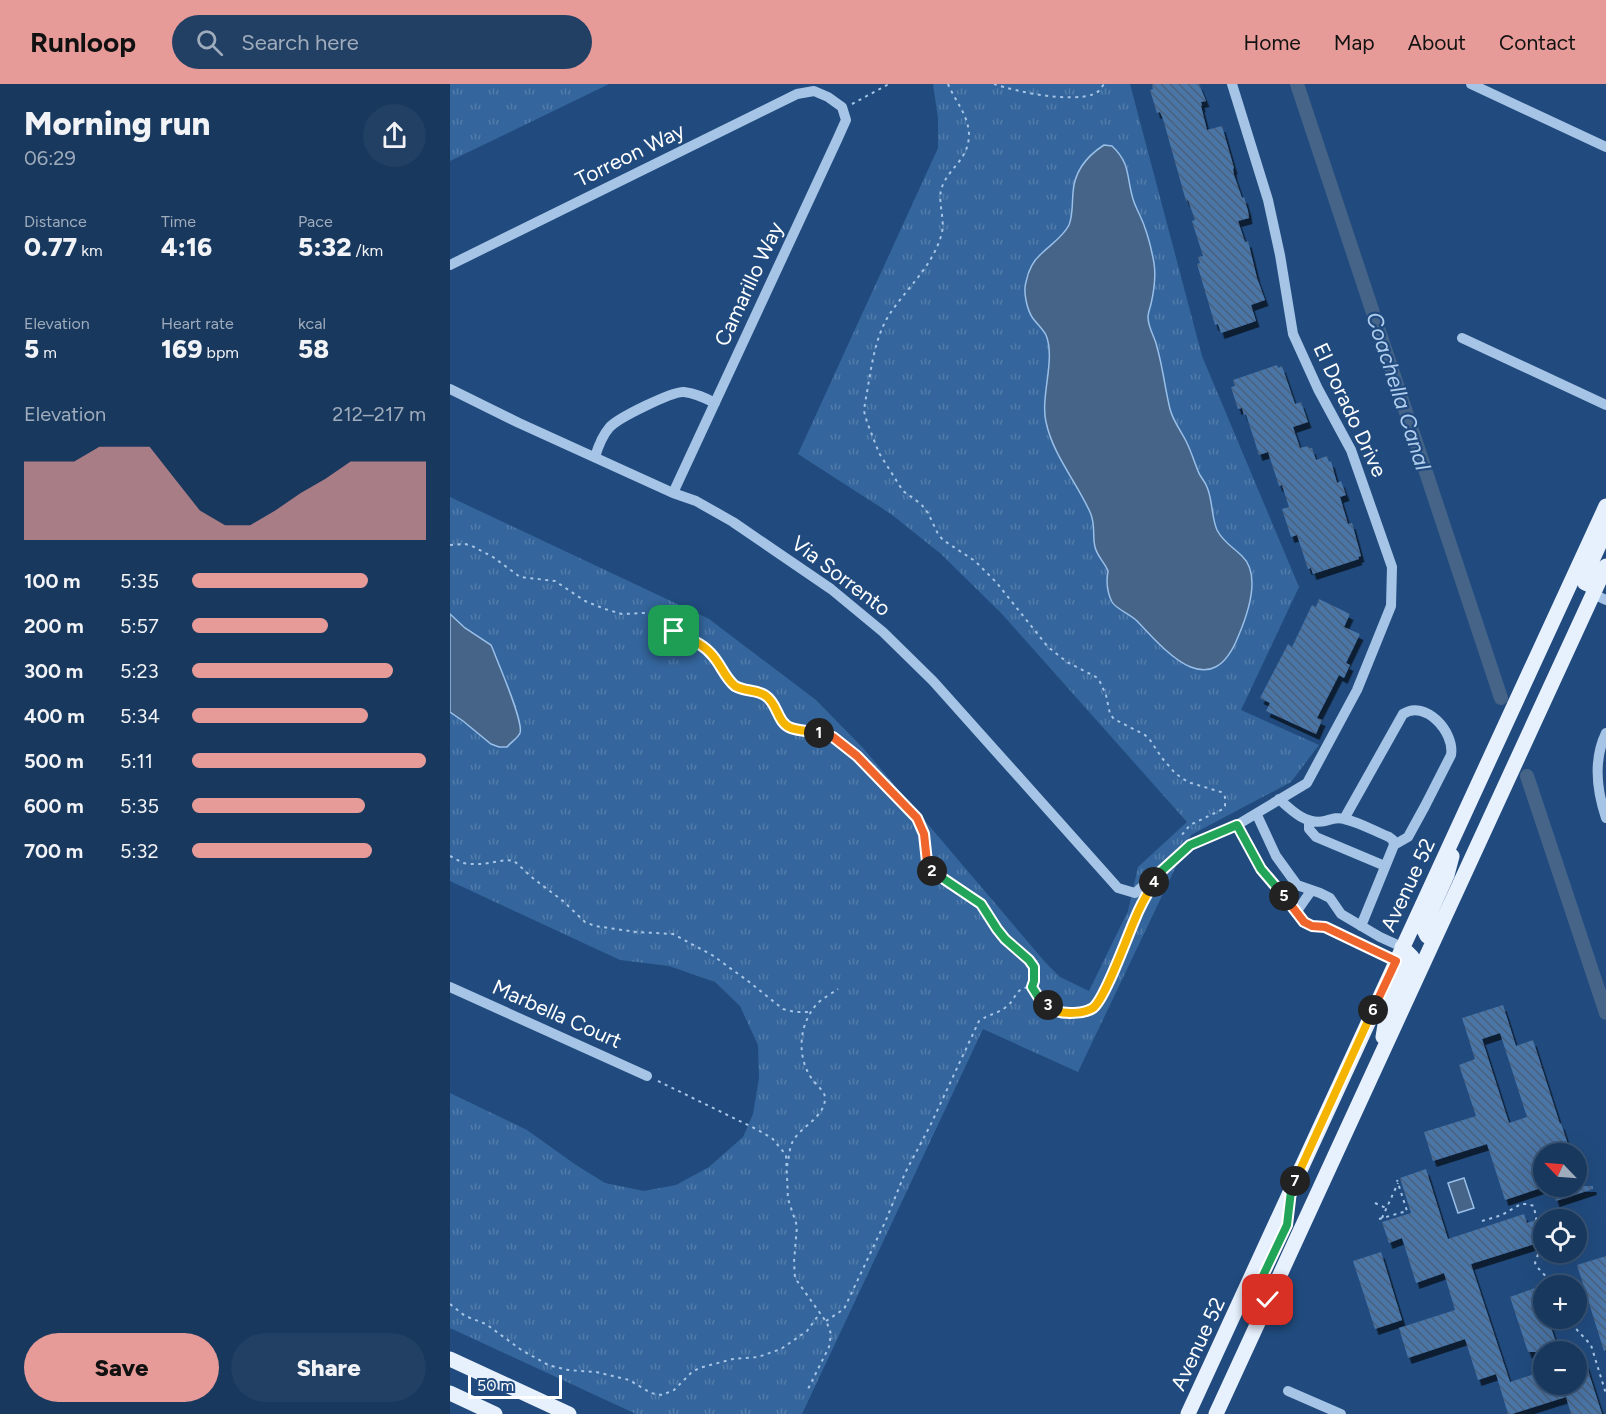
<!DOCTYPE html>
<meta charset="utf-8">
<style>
body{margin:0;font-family:Figtree,sans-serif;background:#223f64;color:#f1f3f6;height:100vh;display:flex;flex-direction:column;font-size:22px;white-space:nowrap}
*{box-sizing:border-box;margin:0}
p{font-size:20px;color:#9facbc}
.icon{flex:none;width:33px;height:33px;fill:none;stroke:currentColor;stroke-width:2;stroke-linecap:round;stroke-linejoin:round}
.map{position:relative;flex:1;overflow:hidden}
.drawer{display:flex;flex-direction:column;background:#19385e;width:450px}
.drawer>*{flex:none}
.needle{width:39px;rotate:295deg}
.buttons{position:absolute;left:1083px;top:1059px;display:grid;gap:12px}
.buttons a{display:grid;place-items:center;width:54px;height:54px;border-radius:50%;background:#19385e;box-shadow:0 6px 24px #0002,0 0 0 2px #375273;font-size:30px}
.scale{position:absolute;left:18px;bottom:15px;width:94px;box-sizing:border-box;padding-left:6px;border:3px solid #fff;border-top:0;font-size:16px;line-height:21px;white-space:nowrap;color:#fff;-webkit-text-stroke:4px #214b7e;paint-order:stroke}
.pin{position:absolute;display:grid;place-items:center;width:51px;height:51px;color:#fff;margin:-26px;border-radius:12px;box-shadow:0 3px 9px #0006}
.km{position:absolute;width:30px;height:30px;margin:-15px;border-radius:50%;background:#222;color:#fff;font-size:16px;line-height:30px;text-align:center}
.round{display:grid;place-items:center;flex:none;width:63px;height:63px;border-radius:32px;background:#223f64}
.head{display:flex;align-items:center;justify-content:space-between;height:102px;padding:0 24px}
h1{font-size:33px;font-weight:800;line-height:45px}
.figures{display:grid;grid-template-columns:repeat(3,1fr);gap:9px;height:102px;padding:6px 24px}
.figures div{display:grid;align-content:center}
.figures b{font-size:26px;font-weight:800}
.figures small{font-size:16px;font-weight:400}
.figures p{font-size:16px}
.chart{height:168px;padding:12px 24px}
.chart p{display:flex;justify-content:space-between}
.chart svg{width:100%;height:108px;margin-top:6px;fill:#e69b98;opacity:.7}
.cta{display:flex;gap:12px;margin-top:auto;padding:12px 24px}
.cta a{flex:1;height:69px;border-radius:36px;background:#e69b98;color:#111;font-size:24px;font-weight:800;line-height:69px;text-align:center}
.cta a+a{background:#223f64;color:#f1f3f6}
ul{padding:0 24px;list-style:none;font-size:20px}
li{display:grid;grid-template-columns:96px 72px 1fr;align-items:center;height:45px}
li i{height:15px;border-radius:8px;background:#e69b98}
header{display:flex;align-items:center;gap:36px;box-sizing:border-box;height:84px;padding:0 30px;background:#e69b98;color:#111}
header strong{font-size:28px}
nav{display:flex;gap:33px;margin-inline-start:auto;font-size:21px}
.search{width:420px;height:54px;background:#223f64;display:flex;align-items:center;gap:15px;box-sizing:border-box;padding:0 21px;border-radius:33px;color:#9facbc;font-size:22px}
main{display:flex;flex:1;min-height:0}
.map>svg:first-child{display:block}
</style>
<header>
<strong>Runloop</strong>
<div class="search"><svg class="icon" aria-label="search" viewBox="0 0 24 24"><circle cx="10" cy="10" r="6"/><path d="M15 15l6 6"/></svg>Search here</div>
<nav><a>Home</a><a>Map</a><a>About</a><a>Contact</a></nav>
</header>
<main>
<section class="drawer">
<div class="head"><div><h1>Morning run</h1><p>06:29</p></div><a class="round"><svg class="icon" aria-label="share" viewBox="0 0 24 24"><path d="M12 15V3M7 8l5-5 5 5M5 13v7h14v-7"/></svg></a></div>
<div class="figures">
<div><p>Distance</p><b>0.77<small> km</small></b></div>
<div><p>Time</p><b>4:16</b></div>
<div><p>Pace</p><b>5:32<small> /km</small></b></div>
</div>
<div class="figures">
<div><p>Elevation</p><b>5<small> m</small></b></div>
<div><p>Heart rate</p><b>169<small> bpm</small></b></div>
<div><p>kcal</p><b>58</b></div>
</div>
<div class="chart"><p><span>Elevation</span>212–217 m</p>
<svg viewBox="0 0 160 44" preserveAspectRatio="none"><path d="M0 44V12L10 12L20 12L30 6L40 6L50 6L60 19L70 32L80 38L90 38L100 32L110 25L120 19L130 12L140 12L150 12L160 12V44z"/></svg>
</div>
<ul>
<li><b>100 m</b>5:35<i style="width:75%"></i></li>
<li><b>200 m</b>5:57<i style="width:58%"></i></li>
<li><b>300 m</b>5:23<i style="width:86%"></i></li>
<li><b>400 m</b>5:34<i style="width:75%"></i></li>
<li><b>500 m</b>5:11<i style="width:100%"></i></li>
<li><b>600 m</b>5:35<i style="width:74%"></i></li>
<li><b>700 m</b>5:32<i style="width:77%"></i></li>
</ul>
<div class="cta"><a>Save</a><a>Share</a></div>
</section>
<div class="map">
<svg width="1156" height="1330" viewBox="0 0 1156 1330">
<defs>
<pattern id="grass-tufts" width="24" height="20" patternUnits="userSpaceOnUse" patternTransform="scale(1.5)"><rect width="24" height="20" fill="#34659c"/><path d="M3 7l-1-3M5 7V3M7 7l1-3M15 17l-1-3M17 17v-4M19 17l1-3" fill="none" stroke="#527cab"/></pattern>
<pattern id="building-back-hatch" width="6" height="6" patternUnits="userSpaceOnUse" patternTransform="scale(1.5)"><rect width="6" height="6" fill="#4a75a7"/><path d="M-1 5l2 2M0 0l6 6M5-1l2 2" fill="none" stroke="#4b607a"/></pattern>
<filter id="shadow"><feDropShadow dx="3.5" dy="6" stdDeviation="0" flood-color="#0009"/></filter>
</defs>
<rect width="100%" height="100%" fill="#214b7e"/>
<path fill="url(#grass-tufts)" d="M0,0H159L0,77Z
M483,0H680L752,272L849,503L791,626L869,661L841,698L741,751L628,988L533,945L352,1330H186L0,1244V1009L77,1046L126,1081L155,1099L194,1107L226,1101L259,1083L293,1053L303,1030L309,994L308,961L290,922L265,898L219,882L170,876L0,797V413L259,535L366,616L413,664L595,878L610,893L639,907L678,827L688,783L737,738L552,530L491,470L441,430L348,370L488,64V34Z"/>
<path fill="#456488" stroke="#99bfe8" stroke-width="1.5" d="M654,61L662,62C681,80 676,92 683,115C686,125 692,134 695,144C699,155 702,168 704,179C706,192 704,207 701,220C700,224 698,229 698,233C698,244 705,253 707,263C713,284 715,305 720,325C723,337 731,347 736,357C741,367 744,377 748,387C750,393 755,397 757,403C763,417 761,432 767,446C773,458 783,463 792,472C812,491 797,532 788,553C761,620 717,569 687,537C680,530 666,525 662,518C657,508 656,498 658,487C655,479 647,472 645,463C642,451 646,441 640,428C626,397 603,371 596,338C590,313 606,275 596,251C593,245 586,239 582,233C577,225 573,208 576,198C578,188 583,177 591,170C600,161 613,153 619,141C623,131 622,119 623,109C624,88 637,72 654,61Z
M0,530L15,544L41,561L44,568C49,582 74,638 70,649C68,654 61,658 57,663H49L41,660L13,637L0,628Z
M1014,1094L1024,1124L1008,1129L998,1099Z"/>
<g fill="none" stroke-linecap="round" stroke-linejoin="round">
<path stroke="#456488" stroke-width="14" d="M847,0L1051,614
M1077,692L1156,929"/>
</g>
<path fill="url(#building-back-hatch)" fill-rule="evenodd" filter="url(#shadow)" d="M702,0H749L756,17L751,18L752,22H751L757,46L772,42L784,84L783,85L784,91L792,114L794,113L798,127L799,134L788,137L795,158L798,157L807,194L815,216L801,221L806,237L771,249L768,240L765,241L747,180L750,179L748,173L753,172L742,137L745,136L738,116L736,117L713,35L710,28L707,29L700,6L703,5Z
M827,281L828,284L832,282L845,320L851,318L858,338L843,343L850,364L858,362L859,364H862L866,376L877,372L879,378L881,377L887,399L891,397L896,411L890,413L898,440L902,439L911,472L908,473L909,475L863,490L861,484L858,485L847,451L841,453L832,425L839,423L832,401L829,402L818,368L809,371L796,330L794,331L792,324L788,325L781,303L785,302L783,296Z
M869,515L900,530L894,543L910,550L896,579L900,581L894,594L889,591L867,634L872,636L866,650L816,627L820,619L810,614L838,560L842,563L862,521L866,523Z
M1053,921L1066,962L1083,956L1110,1040L1111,1039L1121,1070H1094V1103L1055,1116L1037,1060L983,1077L974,1048L1026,1032L1009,981L1025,975L1012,934ZM1050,949L1077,1033L1059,1039L1032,955Z
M976,1085L998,1155L1074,1130L1077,1139L1094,1133V1157L1021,1180L1060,1298L1091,1288L1094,1300H1126V1277L1134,1274L1152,1330H1121L1116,1313L1062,1330H1058L1046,1290L1028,1296L1015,1255L958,1274L949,1244L1005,1226L994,1189L966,1199L952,1154L939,1159L932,1138L961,1129L950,1094Z
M1101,1102H1143V1105L1106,1117Z
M931,1168L952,1236L925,1245L903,1177Z
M1156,1172V1266L1154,1267L1127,1181Z
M1088,1203L1094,1221V1234H1098L1109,1268H1078L1060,1213Z"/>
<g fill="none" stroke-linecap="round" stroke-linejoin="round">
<path stroke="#a6c4e6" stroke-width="2" stroke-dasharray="3 4.5" stroke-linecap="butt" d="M498,0C505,17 518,30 519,50C519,77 497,84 491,106C488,121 496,137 491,152C482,183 456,205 439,231C423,257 421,289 415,319L414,327L417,338L429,369L453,407L471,420L478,429L488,450L493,456L525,477L546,498L598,563L617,578L646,593L650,598L656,611L660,630L664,635L695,651L700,656L712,674L725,689L733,695L741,699L771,708L775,713V722L773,725L740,741L731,752
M544,0C568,8 620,19 644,10C649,8 651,4 654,0
M402,20L439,0
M0,461L15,460L22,462L43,473L70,493L105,497L135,517L155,525L172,530L194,529L203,532L224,547L256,564L285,601L292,605L308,608L317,612L324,619L333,638L339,643L377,651L388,657L425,690L441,708L467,733C479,750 471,777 485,790C498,801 515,806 528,817C540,828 544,844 555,855C565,864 580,872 584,885C586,891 584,897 582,903
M0,772L13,779L20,780H33L56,776L64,777L84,795L113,817L135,838L145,842L186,848L223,850L262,871L298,897L333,925L345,928H361
M208,997L306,1045L322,1054L336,1071L338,1115L347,1142L344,1178L345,1194L377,1239L381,1250L379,1263L357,1307
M337,1082C339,1075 339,1066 342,1059C349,1043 375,1034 375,1014C375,1007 366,1001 362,995C347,974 348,942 366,921C371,915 381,910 388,905
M925,1119L936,1124
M932,1134L948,1099
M929,1135L957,1127L947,1096
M1032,1137L1052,1131L1071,1120H1077L1084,1122C1087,1144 1094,1157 1085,1179L1087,1183L1105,1202
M0,1220L15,1232L36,1240L70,1265L98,1281L118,1286L146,1288L179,1296L201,1309L212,1311L224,1306L241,1289L249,1284L283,1275L308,1273L331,1265L357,1247L370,1229
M1116,1234L1141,1261L1156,1310
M376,1237L394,1225L436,1136L455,1089L480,1042L529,937C539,930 547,930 556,923C567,915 564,903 582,903C589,911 594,921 604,926C615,931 636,930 644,922C650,917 653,908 656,902C670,874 680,844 694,817"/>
<path stroke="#a6c4e6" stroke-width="10" d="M1021,0L1156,63
M0,181L347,10L364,7L378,13L392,23L396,36L387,56L223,409
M1012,254L1156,321
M0,305L69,339L223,409L246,417L283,438L381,505L433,548L483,597L668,804L685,809L740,761L787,741L857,699L907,606L941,522L942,483L901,366L868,305L843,250L830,171L818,116L782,0
M145,373C148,363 152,352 159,344C167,334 223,307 234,308C245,309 255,314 265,319
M1143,510L1156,516
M1156,649C1143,676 1147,707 1156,734
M829,715C842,727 856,741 875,737C882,735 886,733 894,735C909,738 924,747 939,753L943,756L944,761L911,842
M807,731L826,772L847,801L870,809L880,814L891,830L930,853L952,863
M894,735L953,630C975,615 1005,648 1001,671L975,722L958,753L944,761
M859,737V745L866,753L935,782
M787,741L811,785L847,827L854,838L862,842L875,843L946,877
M847,827L861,807
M0,903L197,992
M838,1307L891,1330"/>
<path stroke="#e7f0fd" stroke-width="15" d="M1146,504L1135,499L1136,490L1156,446
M984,856L977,852L974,846L975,840L997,791L1002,772
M933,953L937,929L960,881L962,873L952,863
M0,1275L119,1330
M0,1309L45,1330
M738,1330L1156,422
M766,1330L1156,482"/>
</g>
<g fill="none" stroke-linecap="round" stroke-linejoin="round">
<defs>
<path id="split-1" d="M224,547C237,554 253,559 263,572C271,581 275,594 285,602C295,608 307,605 316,612C328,620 327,639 341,644C350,647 360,647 369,649"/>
<path id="split-2" d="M369,649L383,653L407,672L467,734L474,750L477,778L482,787"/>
<path id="split-3" d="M482,787L531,820L547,845L555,855L579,876L584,883V897L582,903L589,914L598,921"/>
<path id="split-4" d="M598,921C599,922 605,926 606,927C615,930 634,930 643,924C655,915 677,853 685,835C690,822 697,810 704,798"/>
<path id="split-5" d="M704,798L707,791L740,761L787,741L811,785L834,812"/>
<path id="split-6" d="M834,812L854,838L862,842L875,843L946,877L923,926"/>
<path id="split-7" d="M845,1097L923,926"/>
<path id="split-8" d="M818,1216C809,1209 808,1206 811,1196L837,1141L841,1107L845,1097"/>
</defs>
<use href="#split-1" stroke="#fff" stroke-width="12"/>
<use href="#split-2" stroke="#fff" stroke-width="12"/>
<use href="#split-3" stroke="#fff" stroke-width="12"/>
<use href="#split-4" stroke="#fff" stroke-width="12"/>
<use href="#split-5" stroke="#fff" stroke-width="12"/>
<use href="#split-6" stroke="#fff" stroke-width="12"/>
<use href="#split-7" stroke="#fff" stroke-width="12"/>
<use href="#split-8" stroke="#fff" stroke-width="12"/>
<use href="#split-1" stroke="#f5b400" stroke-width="8"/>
<use href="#split-2" stroke="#f0652b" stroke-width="8"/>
<use href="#split-3" stroke="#22a559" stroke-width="8"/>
<use href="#split-4" stroke="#f5b400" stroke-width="8"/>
<use href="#split-5" stroke="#22a559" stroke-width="8"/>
<use href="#split-6" stroke="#f0652b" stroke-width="8"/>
<use href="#split-7" stroke="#f5b400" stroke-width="8"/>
<use href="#split-8" stroke="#22a559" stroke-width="8"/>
</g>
<g text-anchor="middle" stroke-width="4.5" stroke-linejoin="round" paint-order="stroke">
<g font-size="21" fill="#fff" stroke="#214b7e">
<text transform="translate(180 71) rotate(-26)" y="7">Torreon Way</text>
<text transform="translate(299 200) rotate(-65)" y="7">Camarillo Way</text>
<text transform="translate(900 326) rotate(65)" y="7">El Dorado Drive</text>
<text transform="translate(391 492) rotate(37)" y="7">Via Sorrento</text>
<text transform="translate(958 801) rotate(-65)" y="7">Avenue 52</text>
<text transform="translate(107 930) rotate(24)" y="7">Marbella Court</text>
<text transform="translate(748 1260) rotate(-65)" y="7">Avenue 52</text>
</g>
<g font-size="22" font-style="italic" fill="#b1ceee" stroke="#214b7e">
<text transform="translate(949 307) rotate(72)" y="8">Coachella Canal</text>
</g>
</g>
</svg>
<div class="buttons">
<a><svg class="needle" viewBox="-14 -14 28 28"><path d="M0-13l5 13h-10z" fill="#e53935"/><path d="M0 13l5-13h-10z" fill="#9facbc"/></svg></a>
<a><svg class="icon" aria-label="locate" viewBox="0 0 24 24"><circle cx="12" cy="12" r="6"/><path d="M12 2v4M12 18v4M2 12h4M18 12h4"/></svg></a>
<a>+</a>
<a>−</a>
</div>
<div class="scale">50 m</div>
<div class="pin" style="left:224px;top:547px;background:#1e9e55"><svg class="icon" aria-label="arrive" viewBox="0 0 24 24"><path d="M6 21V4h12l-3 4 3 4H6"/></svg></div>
<div class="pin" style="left:818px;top:1216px;background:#d93025"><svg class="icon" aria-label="check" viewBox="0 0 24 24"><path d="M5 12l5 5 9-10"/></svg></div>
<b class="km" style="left:369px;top:649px">1</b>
<b class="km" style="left:482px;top:787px">2</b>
<b class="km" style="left:598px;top:921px">3</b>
<b class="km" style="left:704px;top:798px">4</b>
<b class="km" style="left:834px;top:812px">5</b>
<b class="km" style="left:923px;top:926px">6</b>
<b class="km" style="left:845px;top:1097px">7</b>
</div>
</main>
